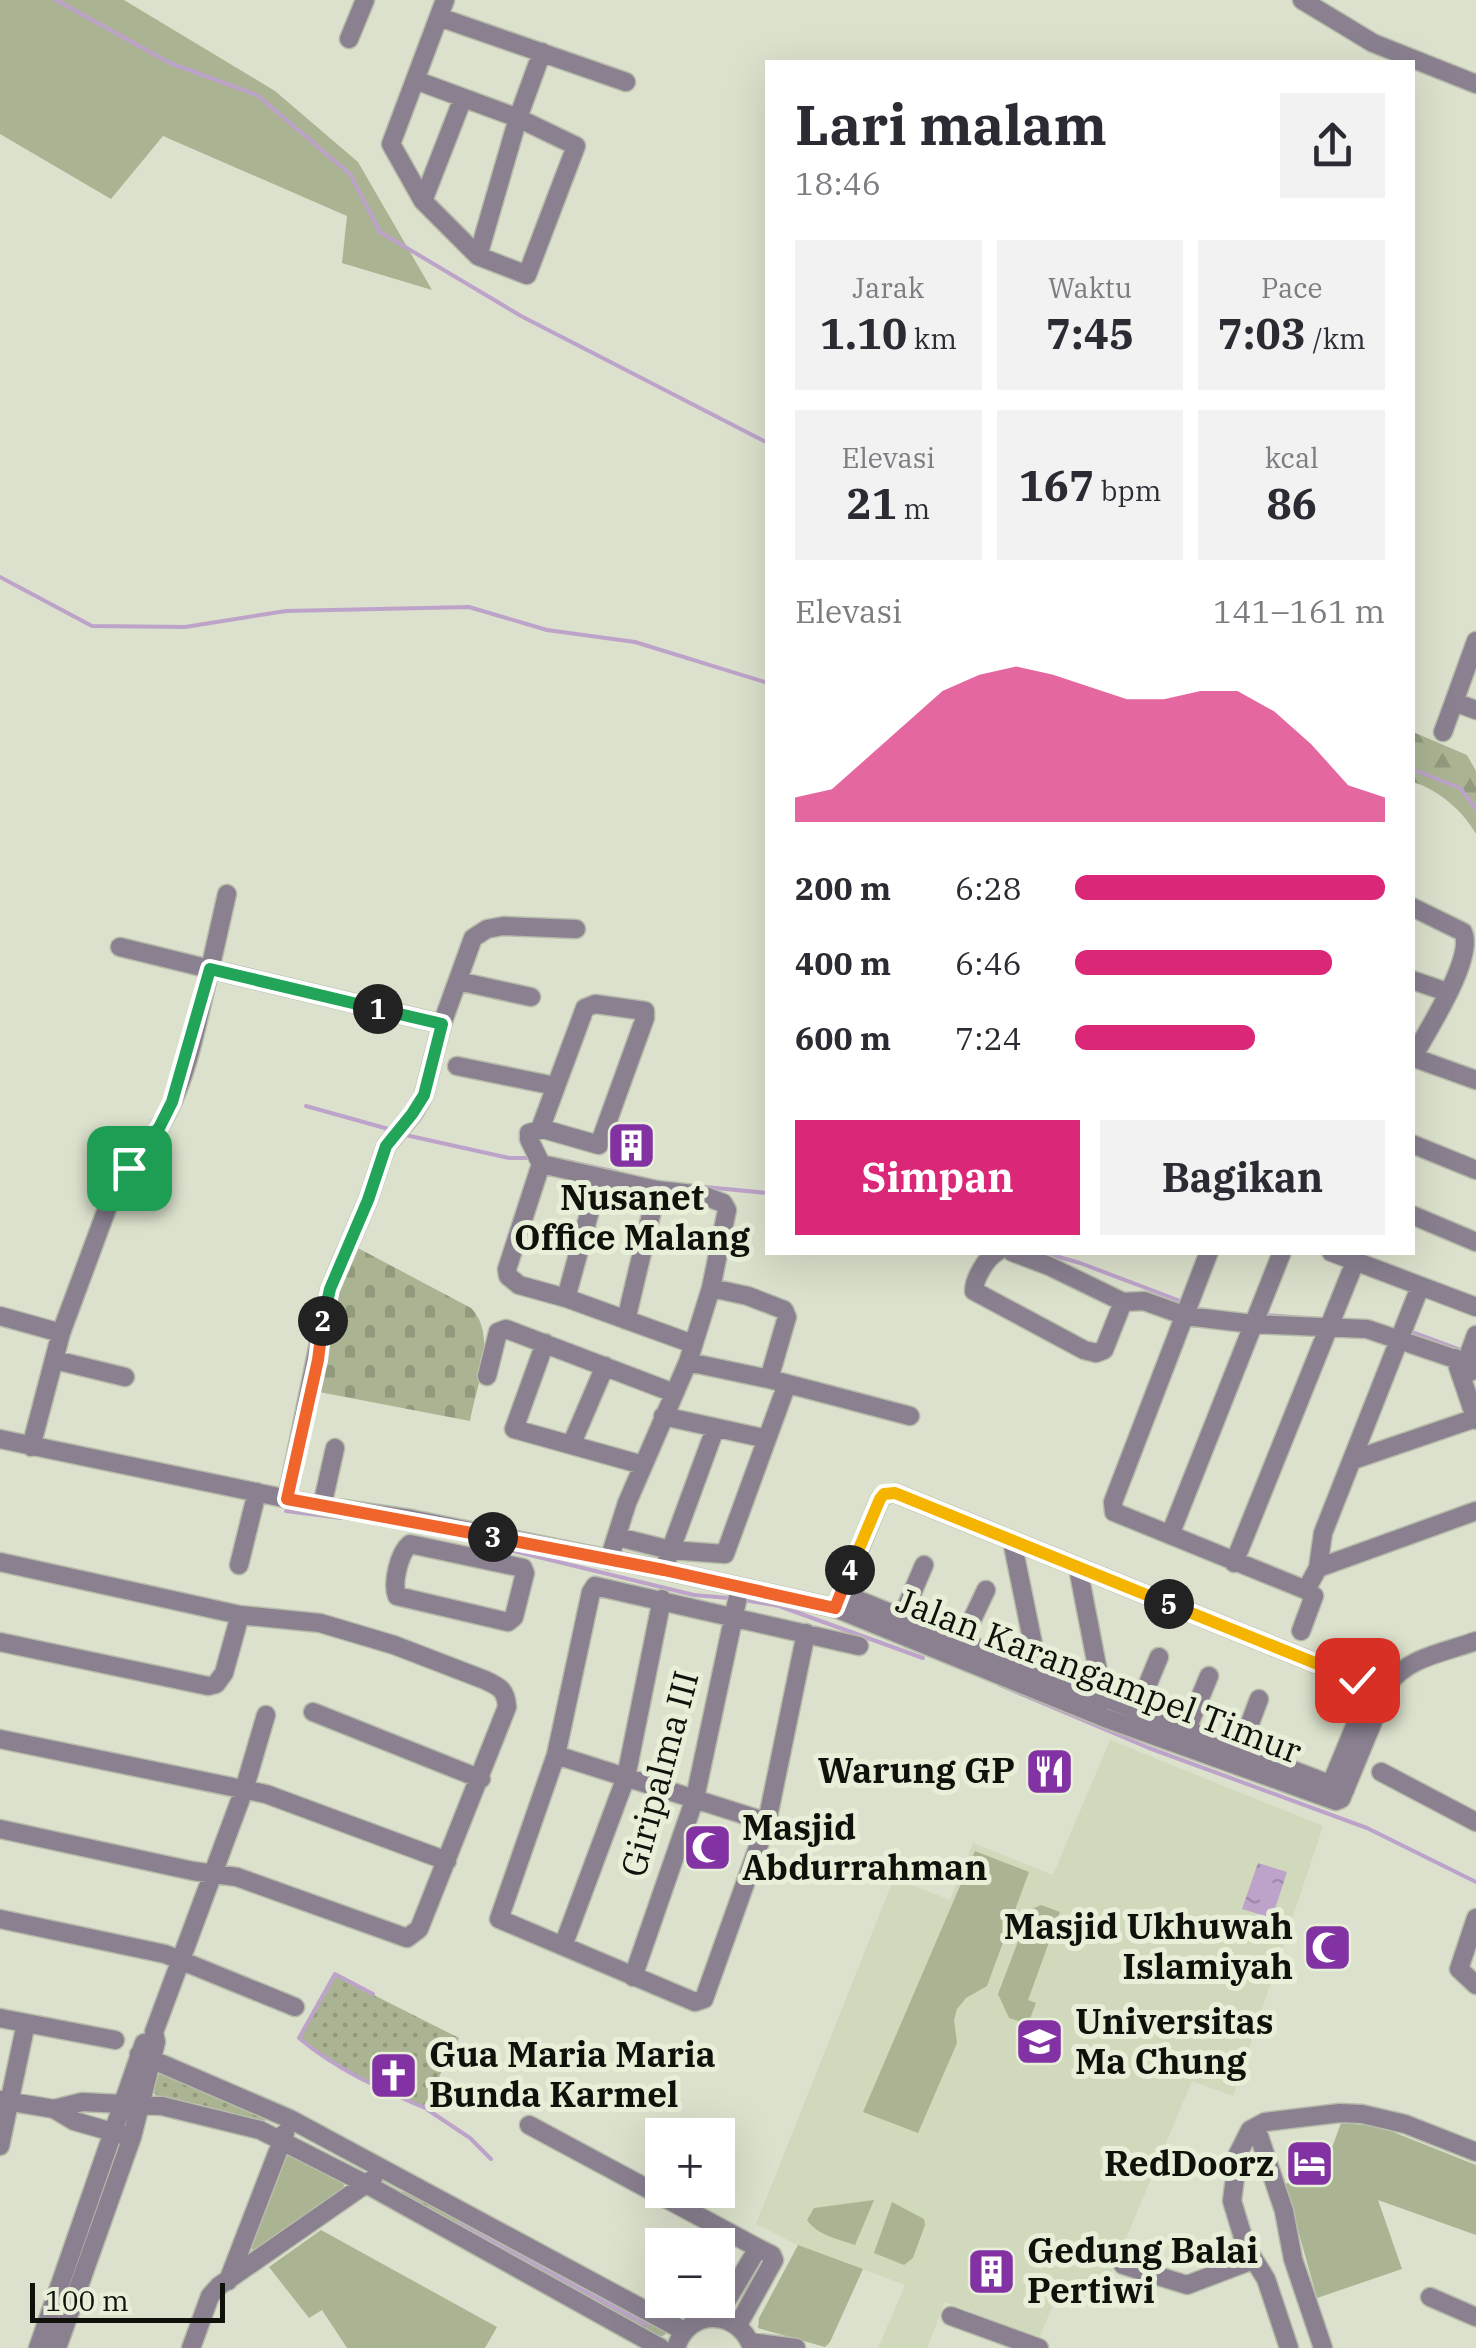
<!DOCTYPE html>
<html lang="id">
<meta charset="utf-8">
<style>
body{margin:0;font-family:"IBM Plex Serif",serif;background:#f2f2f3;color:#2b2b33;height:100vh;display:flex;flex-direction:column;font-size:38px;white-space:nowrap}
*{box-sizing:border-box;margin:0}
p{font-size:32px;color:#7c7c81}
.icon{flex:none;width:55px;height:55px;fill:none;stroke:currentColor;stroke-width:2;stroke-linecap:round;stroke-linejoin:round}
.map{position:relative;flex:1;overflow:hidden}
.details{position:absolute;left:765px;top:60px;width:650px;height:1195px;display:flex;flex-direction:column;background:#fff;border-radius:0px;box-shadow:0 10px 40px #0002}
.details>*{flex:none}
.tools{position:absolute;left:645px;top:2118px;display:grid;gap:20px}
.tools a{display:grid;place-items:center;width:90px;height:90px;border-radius:0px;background:#fff;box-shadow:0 10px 40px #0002;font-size:50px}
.scale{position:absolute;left:30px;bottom:25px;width:195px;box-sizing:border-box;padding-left:10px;border:5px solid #0f110a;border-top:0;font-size:28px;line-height:35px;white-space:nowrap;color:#0f110a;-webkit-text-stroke:8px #e8efd9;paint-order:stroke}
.pin{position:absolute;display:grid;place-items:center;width:85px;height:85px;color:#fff;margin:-42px;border-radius:20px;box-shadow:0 5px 15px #0006}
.km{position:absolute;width:50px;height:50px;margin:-25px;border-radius:50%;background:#222;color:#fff;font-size:28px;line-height:50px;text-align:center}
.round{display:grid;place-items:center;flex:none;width:105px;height:105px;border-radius:0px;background:#f2f2f3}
.summary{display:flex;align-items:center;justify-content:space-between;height:170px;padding:0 30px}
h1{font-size:55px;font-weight:700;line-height:75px}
.metrics{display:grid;grid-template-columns:repeat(3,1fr);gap:15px;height:170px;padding:10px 30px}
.metrics div{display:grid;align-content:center;border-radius:0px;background:#f2f2f3;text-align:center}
.metrics b{font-size:42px;font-weight:700}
.metrics small{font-size:28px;font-weight:400}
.metrics p{font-size:28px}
.chart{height:280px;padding:20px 30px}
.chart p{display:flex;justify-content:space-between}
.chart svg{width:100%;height:180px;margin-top:10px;fill:#db2777;opacity:.7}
.action{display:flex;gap:20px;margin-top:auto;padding:20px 30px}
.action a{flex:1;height:115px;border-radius:0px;background:#db2777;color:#fff;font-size:40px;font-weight:700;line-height:115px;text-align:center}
.action a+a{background:#f2f2f3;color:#2b2b33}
ul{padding:0 30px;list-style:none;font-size:32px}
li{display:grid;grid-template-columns:160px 120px 1fr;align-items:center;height:75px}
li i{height:25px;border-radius:12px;background:#db2777}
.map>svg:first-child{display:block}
</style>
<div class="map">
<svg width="1476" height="2348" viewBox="0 0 1476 2348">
<defs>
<pattern id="forest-firs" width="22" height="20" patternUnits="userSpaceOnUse" patternTransform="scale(2.5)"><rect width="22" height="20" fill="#aab492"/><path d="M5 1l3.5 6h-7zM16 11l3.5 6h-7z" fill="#919a7d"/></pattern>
<pattern id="cemetery-stones" width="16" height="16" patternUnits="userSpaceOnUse" patternTransform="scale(2.5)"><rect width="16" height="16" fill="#aab492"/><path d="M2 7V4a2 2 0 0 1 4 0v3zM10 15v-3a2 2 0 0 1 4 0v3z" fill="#919a7d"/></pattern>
<pattern id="garden-dots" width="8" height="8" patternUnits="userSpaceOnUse" patternTransform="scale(2.5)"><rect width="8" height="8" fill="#aab492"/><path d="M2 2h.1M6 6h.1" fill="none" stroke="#919a7d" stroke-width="1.8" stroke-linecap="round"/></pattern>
<pattern id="water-ripples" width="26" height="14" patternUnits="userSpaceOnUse" patternTransform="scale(2.5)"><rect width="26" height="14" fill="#bda3ca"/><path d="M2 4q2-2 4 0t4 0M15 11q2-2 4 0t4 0" fill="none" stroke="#a18bac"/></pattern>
</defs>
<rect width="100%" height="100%" fill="#dbe1cc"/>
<path fill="#d0d9bc" d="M1110,1740L1323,1826L1233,2096L1192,2081L1099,2303L1059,2289L1040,2337L945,2302L927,2348H878L905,2285L795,2244L756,2224L894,1878L950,1900L973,1843L1053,1875Z"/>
<path fill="#aab492" d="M0,0H124L275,91L358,162L432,290L342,263L347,216L163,136L111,199L0,134Z
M975,1851L1029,1872L987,1986L966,1998L957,2009L954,2020L957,2043L918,2133L863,2112Z
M1041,1905L1060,1912L1028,2000L1036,2003L1028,2024L1009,2018L998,1994L1030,1910Z
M1341,2123L1378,2126L1476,2165V2235L1378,2200L1402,2269L1317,2298L1285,2184L1323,2172Z
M287,2153L343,2178L344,2187L254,2251L250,2247L282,2158Z
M874,2200L855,2245C838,2239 817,2235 807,2220L814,2208Z
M892,2202L924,2219L925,2225L913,2258L904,2265L874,2253Z
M321,2230L497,2327L485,2348H347L322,2310L309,2318L269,2267Z
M798,2245L863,2269L830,2342L825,2347L758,2328L759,2318Z"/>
<path fill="url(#forest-firs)" d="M1413,732L1467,755L1476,771V834C1463,811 1439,790 1413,782Z"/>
<path fill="url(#cemetery-stones)" d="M354,1246L471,1308C498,1335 476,1388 470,1421L314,1391L326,1313Z"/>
<path fill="url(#garden-dots)" d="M336,1976L459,2038L424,2106C379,2089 338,2068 300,2038Z
M162,2071L265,2114V2122L258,2123L202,2105L159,2097L154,2093L156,2074Z
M403,2189L663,2327L666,2334L658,2338L402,2194Z"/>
<path fill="url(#water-ripples)" d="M1258,1863L1287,1872L1272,1918L1242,1909Z"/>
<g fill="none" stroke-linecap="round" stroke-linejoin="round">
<path stroke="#bda3ca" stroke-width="4" d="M56,0L170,63L257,95L350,174L380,232L521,316L768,443
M0,577L92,626L185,627L286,611L469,607L547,630L635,642L768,683
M1412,769L1460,788L1476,809
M306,1106L392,1130
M401,1134L509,1158H534
M553,1158L617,1172
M705,1187L768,1193
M1041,1252L1080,1263L1183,1302
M1265,1315L1306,1318
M1409,1331L1466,1352
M286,1511L341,1518
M429,1531L446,1536
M480,1543L694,1595L729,1598
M744,1600L779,1606L923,1658
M1000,1685L1149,1748L1367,1828L1476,1882
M373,1994L335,1974L299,2038C337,2070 379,2088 425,2108
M428,2110L470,2138L491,2159
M459,2223L647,2325"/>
<defs>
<path id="minor" d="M1302,0L1373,43L1476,84
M439,17L626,82
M349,39L365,0
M415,80L518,118L576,146L527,275L478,256L423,201L391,144L445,0
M423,201L463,98
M478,256L518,118L542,52
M1476,641L1454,702L1476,710
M1443,732L1454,702
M1412,907L1463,932C1475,958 1427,1031 1413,1057
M120,947L210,969L227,894
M1412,980L1447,992
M458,981L531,997
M1412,1057L1476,1080
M457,1066L555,1086
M543,1129L542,1124L585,1008L595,1004L645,1011V1018L599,1145L543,1129L529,1133V1139L541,1164L507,1269L508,1276L519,1285L566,1298L693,1344
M1412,1144L1476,1170
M541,1164L657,1190L702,1195L723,1203L727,1210L711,1288L688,1362L627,1503L609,1560
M1412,1215L1476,1242
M997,1252C986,1258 974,1279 974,1291L1084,1350L1096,1353L1104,1350L1123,1302
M1012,1252L1049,1266L1123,1302L1144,1301L1186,1316L1253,1324L1367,1329L1476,1366
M1209,1252L1113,1502L1114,1512L1306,1590L1318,1568L1476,1511
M1331,1252L1476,1307
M711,1288L748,1296L784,1310L787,1317L769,1379
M566,1298L599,1178
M0,1316L61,1333
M626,1320L657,1190
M545,1343L514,1429L643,1465
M1455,1358L1476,1420
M55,1360L125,1377
M688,1362L769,1379L910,1416
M1470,1372L1466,1362L1476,1335
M487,1376L498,1332L506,1329L674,1393
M663,1416L767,1439
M0,1439L322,1506L411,1519L664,1570L835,1608L1105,1718L1336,1801L1341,1799L1388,1685C1407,1657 1446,1652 1476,1641
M572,1443L605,1366
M31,1447L61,1333L108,1206C123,1172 151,1146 167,1113C190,1069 198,1016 210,969L442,1024
M1353,1460L1476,1418
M287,1499L330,1289L368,1200L386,1146L413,1114L424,1095L442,1024L473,938L487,929L503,926L576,929
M322,1506L335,1448
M1170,1535L1282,1252
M618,1537L670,1550L725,1554L787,1384
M1012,1541L1039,1673L1035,1682
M410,1544L523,1568L525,1573L514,1617L508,1622L397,1596C392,1583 399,1553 410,1544Z
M667,1560L715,1429
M0,1562L240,1615L320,1623L394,1645L485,1680C500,1687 506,1690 507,1707L419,1929L407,1938L237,1877L193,1871L0,1829
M1234,1563L1355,1262
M239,1565L257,1492
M1078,1568L1103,1697L1100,1704
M1318,1568L1323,1533L1420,1287
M841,1593L880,1499L884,1495L895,1493L1357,1680L1372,1685H1388
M838,1601L841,1593L1039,1673L1345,1790
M902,1617L924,1565
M1301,1631L1314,1596L1306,1590
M806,1633L767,1822L704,1999L695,2002L499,1919L556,1755L591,1592L595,1586L859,1646
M962,1641L986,1590
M0,1642L208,1686L216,1684L224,1673L240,1615
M1137,1710L1159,1657
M313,1712L481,1779
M1187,1729L1209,1676
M0,1739L266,1794L447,1861
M1240,1750L1259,1699
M556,1755L767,1822
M1381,1772L1476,1822
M1331,1784L1372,1685
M1476,1918L1459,1969L1476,1985
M0,1919L165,1954L295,2007
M563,1946L626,1777L662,1599
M633,1977L695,1798L740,1587
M0,2018L115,2040
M139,2054L290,2119L684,2331
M0,2100L54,2109L82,2102L162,2106L260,2130L366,2184L661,2348
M54,2109L74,2121L123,2135
M529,2125L758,2248
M1256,2127L1284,2211L1293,2259L1323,2348
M0,2146L26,2023
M1123,2265L1187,2285L1253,2260
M228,2281L285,2133
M1430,2297L1476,2317
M951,2316L1039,2348
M717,2317L758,2248L772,2255L774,2260L738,2325
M751,2342L796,2348
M38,2348L144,2043
M57,2348L132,2137L156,2042L154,2032L244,1790L266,1715
M191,2348L210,2296L219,2286L373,2179
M676,2348C688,2307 739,2309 752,2348
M1289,2348L1266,2279L1246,2247L1232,2201L1238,2154L1250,2130L1265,2122L1340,2113L1362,2114L1405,2124L1476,2152"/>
</defs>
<use href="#minor" stroke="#b6bca9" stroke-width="21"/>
<use href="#minor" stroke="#8a8090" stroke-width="18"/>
</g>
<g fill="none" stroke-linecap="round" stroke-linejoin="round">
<defs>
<path id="split-1" d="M129,1168L160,1126L172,1102L210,969L378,1009"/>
<path id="split-2" d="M323,1321L330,1289L368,1200L386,1146L412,1114L424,1095L442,1024L378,1009"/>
<path id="split-3" d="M323,1321L318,1360L287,1499L493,1537"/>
<path id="split-4" d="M493,1537L664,1570L835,1608L850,1570"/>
<path id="split-5" d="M850,1570L880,1499L884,1494L895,1493L1169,1604"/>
<path id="split-6" d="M1169,1604L1357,1680"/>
</defs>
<use href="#split-1" stroke="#fff" stroke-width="20"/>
<use href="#split-2" stroke="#fff" stroke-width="20"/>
<use href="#split-3" stroke="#fff" stroke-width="20"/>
<use href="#split-4" stroke="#fff" stroke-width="20"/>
<use href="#split-5" stroke="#fff" stroke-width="20"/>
<use href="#split-6" stroke="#fff" stroke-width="20"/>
<use href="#split-1" stroke="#22a559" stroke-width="12"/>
<use href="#split-2" stroke="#22a559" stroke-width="12"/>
<use href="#split-3" stroke="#f0652b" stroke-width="12"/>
<use href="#split-4" stroke="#f0652b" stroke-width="12"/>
<use href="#split-5" stroke="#f5b400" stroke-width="12"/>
<use href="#split-6" stroke="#f5b400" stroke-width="12"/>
</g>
<defs>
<symbol id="building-square" viewBox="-11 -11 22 22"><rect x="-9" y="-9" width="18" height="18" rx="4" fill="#8232a2" stroke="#e8efd9"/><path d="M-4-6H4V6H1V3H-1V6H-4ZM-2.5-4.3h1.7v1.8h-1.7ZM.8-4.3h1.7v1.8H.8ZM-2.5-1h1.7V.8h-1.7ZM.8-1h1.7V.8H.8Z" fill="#fff"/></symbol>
<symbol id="restaurant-square" viewBox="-11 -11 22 22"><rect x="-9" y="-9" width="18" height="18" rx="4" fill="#8232a2" stroke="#e8efd9"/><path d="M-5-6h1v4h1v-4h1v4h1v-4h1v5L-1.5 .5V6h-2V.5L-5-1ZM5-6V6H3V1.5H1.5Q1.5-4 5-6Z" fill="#fff"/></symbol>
<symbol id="mosque-square" viewBox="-11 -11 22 22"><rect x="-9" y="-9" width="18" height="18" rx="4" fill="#8232a2" stroke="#e8efd9"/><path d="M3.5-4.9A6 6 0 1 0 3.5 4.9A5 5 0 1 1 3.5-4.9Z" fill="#fff"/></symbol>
<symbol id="university-square" viewBox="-11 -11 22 22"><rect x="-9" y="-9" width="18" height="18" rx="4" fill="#8232a2" stroke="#e8efd9"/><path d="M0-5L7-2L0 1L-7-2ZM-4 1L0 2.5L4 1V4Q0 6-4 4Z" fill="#fff"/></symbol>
<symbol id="church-square" viewBox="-11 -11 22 22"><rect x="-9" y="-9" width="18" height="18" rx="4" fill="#8232a2" stroke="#e8efd9"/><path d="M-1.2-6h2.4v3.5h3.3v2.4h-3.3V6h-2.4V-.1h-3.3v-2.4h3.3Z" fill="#fff"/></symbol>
<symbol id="hotel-square" viewBox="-11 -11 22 22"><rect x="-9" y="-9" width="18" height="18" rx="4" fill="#8232a2" stroke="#e8efd9"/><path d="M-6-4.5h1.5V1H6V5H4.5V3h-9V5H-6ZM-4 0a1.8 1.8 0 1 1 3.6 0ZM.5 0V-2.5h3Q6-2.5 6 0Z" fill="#fff"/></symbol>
</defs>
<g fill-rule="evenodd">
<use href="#building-square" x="604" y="1118" width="55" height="55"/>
<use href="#restaurant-square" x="1022" y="1744" width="55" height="55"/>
<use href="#mosque-square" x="680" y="1820" width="55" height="55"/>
<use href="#mosque-square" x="1300" y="1920" width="55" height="55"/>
<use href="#university-square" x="1012" y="2014" width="55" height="55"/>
<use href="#church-square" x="366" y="2048" width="55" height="55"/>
<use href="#hotel-square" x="1282" y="2136" width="55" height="55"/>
<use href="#building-square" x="964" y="2244" width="55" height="55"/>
</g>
<g text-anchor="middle" stroke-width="10" stroke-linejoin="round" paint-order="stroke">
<g font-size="35" font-weight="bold" fill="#0f110a" stroke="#e8efd9" text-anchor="start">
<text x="632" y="1210" text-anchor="middle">Nusanet<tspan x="632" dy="40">Office Malang</tspan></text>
<text x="1015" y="1783" text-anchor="end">Warung GP</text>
<text x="742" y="1840">Masjid<tspan x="742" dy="40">Abdurrahman</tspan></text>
<text x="1293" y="1939" text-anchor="end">Masjid Ukhuwah<tspan x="1293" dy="40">Islamiyah</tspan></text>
<text x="1075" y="2034">Universitas<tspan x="1075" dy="40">Ma Chung</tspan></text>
<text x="429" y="2067">Gua Maria Maria<tspan x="429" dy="40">Bunda Karmel</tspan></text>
<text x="1274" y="2176" text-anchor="end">RedDoorz</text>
<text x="1027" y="2263">Gedung Balai<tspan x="1027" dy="40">Pertiwi</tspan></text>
</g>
<g font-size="35" fill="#0f110a" stroke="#e8efd9">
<text transform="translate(1099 1676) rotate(21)" y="12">Jalan Karangampel Timur</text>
<text transform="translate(660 1774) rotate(-75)" y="12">Giripalma III</text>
</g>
</g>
</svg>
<div class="tools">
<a>+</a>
<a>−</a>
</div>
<div class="scale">100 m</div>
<div class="pin" style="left:129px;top:1168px;background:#1e9e55"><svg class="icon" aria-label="arrive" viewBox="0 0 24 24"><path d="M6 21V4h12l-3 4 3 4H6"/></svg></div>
<div class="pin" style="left:1357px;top:1680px;background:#d93025"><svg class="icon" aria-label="check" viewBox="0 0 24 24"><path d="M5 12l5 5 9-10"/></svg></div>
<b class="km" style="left:378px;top:1009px">1</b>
<b class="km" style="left:323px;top:1321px">2</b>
<b class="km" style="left:493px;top:1537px">3</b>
<b class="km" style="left:850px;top:1570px">4</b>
<b class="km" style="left:1169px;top:1604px">5</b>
<section class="details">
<div class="summary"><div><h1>Lari malam</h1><p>18:46</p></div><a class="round"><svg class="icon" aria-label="share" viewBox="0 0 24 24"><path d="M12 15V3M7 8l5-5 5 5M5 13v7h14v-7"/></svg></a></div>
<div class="metrics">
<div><p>Jarak</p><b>1.10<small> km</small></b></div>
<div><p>Waktu</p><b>7:45</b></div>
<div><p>Pace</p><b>7:03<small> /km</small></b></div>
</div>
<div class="metrics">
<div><p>Elevasi</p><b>21<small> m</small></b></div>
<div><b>167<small> bpm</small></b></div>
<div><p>kcal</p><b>86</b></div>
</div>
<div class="chart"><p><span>Elevasi</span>141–161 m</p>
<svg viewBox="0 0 160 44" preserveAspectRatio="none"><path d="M0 44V38L10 36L20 28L30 20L40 12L50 8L60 6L70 8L80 11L90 14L100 14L110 12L120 12L130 17L140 25L150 35L160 38V44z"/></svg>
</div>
<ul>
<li><b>200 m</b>6:28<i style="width:100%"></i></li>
<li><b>400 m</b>6:46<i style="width:83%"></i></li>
<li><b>600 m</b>7:24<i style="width:58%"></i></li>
</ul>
<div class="action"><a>Simpan</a><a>Bagikan</a></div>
</section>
</div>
